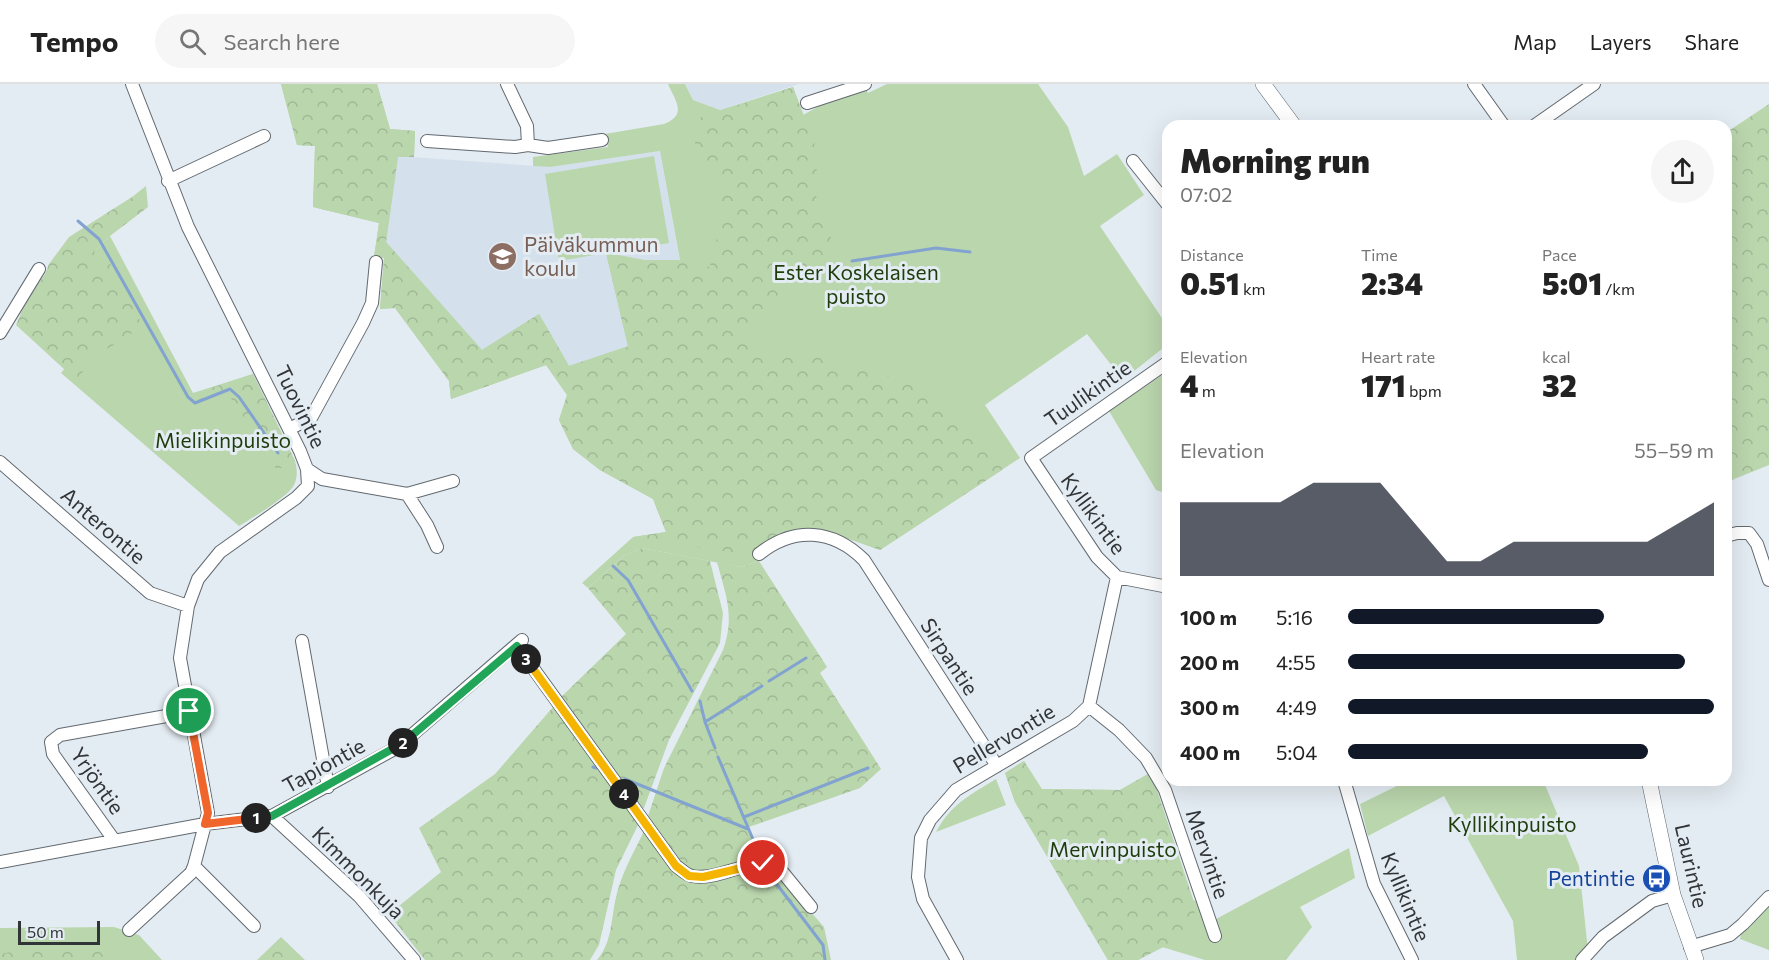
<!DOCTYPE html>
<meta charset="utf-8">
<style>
body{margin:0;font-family:Commissioner,sans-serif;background:#f6f6f6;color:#222;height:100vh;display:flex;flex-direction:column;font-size:22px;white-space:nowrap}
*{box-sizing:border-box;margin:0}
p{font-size:20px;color:#767676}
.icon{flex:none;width:33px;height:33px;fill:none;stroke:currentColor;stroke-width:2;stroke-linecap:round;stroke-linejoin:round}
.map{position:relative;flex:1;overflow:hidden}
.panel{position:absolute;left:1162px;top:36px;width:570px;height:666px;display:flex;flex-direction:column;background:#fff;border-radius:18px;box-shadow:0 6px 24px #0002}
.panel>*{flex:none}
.scale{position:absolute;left:18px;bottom:15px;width:82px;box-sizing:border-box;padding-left:6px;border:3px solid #323538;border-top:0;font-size:16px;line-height:21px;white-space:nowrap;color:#323538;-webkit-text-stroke:4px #e4ecf3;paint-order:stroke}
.pin{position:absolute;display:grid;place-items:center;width:51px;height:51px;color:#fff;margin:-26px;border:3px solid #fff;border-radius:50%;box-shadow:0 2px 6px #0007}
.km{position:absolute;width:30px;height:30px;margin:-15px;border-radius:50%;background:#222;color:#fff;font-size:16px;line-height:30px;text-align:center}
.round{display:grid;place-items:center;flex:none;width:63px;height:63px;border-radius:32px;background:#f6f6f6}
.headline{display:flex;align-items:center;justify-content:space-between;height:102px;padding:0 18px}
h1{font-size:33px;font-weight:800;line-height:45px}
.figures{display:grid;grid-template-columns:repeat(3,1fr);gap:9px;height:102px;padding:6px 18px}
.figures div{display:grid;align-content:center}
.figures b{font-size:30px;font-weight:800}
.figures small{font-size:16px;font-weight:400}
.figures p{font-size:16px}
.chart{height:168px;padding:12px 18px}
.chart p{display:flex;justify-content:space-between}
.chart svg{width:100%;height:108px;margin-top:6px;fill:#111827;opacity:.7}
ul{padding:0 18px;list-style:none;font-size:20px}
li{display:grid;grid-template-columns:96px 72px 1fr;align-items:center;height:45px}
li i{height:15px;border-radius:8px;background:#111827}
header{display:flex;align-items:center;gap:36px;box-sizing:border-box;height:84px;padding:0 30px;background:#fff;border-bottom:2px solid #e0e0e0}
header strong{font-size:28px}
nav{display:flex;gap:33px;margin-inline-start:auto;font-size:21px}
.search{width:420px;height:54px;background:#f6f6f6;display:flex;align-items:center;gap:15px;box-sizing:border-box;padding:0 21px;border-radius:33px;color:#767676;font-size:22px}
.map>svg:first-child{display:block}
</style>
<header>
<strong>Tempo</strong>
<div class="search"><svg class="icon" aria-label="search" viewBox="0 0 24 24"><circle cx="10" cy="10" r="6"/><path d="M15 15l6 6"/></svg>Search here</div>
<nav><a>Map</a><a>Layers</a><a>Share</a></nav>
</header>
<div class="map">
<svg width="1769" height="876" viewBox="0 0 1769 876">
<defs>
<pattern id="forest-crowns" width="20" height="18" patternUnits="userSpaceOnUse" patternTransform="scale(1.5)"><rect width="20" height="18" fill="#bad6ad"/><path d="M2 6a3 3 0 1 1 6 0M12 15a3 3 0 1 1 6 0" fill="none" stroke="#a0b896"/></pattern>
</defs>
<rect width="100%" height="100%" fill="#e4ecf3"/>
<path fill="#d4e1ed" d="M685,0H799L720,26L693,16Z
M660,67L680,177L644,176L606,169L628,263L568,283L482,266L386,158L398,72L550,83Z"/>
<path fill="#bad6ad" d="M281,0H377L390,45L415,47L414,73H398L386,158L482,266L539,230L569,282L628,262L606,169L559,177L545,90L654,72L669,159L608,169L644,176H680L660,67L550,83L533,82V73L608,63L605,50L664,40C688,31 675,16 668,0H685L693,16L720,26L793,3L803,31L841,10L865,3L868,9L887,0H1038L1068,43L1084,92L1117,70L1144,111L1100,142L1168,243V260L1123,296L1087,250L985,321L1020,374L880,466L821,445L779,449L758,464L759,477L740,483L642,464L624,472L588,504L582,499L633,453L666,448L653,415L600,386L573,365L559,336L567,311L546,281L451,315L449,297L395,224L380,225L384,174L374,173L379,139L313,123L315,62L297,61Z
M110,152L193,309L253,290L295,377C297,384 298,393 294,401C288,413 252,434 239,442L61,289L120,217L85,177Z
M1168,287V410L1156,406L1109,327Z
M1024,677L1041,705L1120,706L1148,690L1170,812L1197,817L1207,813L1216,835L1349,764L1355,794L1300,823L1312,843L1286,876H1205L1162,863L1138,876H1108L1015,718L1005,689Z
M996,695L1006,721L936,748C951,720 970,711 996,695Z
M1409,696H1543L1579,782L1589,876H1517L1513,837L1444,712L1368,752L1360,720Z
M1769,813V866L1740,855L1743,840Z
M114,843L139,851L162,876H0V844Z"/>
<path fill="url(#forest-crowns)" d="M281,0H377L390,45L415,47L414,73H398L386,158L482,266L539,230L569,282L628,263L606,169L644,176L680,177L710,183L712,165L719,151L722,105L688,47L696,35L793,3L814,58L817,74L816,112L831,148L830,181L742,246L770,286C791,269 803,260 830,270L833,288L862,285L924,301L1001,381L1002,386L880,466L821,445L779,449L748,471L633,453L666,448L653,415L600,386L573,365L559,336L567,311L546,281L451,315L449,297L395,224L380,225L384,174L374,173L379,139L313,123L315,62L297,61Z
M1769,20V381L1727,398V48Z
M146,102L148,123L110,152L94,168L109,178L143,242L90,276L77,297L16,241L27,215L45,190L49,180L69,153L132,113Z
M253,290L295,377L291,382L276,385L270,372L228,310L192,320L193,310Z
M642,464L710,477L723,529L720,559L669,656L644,724H641L560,614L626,550L588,504L624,472Z
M759,477L827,583L820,589L881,685L860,704L746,744L763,772C744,778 703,795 685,783C674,776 656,747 647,735L664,684L723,566C735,532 726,512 717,478L740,483Z
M553,623L639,739L616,786L599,861L590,876H425L389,830L441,788L419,744L495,690Z
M1024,677L1042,705L1120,706L1148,690L1153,694L1196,824L1187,851L1138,876H1108L1015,718L1005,689Z
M645,745L674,788L759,785L775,787L824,843L831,876H597C613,858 611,831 617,809C623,786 635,766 645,745Z
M281,853L305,876H257Z
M51,861L100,863L108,867L102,876H0V870Z"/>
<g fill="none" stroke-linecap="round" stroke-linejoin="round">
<path stroke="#82a3d0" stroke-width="3" d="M78,137L99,155L188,313L195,319L230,305L239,313L278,369
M852,177L936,164L970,168
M613,482L628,496L692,607
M769,597L806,574
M700,617L705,638L715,664
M705,638L762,602
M718,673L761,774
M593,683L596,684
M625,695L748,745
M744,733L868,684
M766,786L823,861L825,876"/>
<defs>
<path id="minor" d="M507,0L527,42L528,61L548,64L602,56
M1474,0L1504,42
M807,19L865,0
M1534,42L1594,0
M427,57L515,63L528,61
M1133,77L1168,121
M168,97L264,52
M0,249L39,185
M1168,278L1031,374L1097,473L1117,493L1168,503
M289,345L311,334L363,239L372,219L376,178
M0,378L150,509L188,522
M307,385L322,395L407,410L453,397
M407,410L427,441L437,463
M1726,452L1737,449H1749L1757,460L1769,496
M759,470C794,442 833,445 864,476L997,682
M302,557L328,703
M517,562L676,782C681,785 686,791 692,792C721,798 753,769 780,785L811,823
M1089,622L1119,646L1146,674L1165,706L1215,852
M1344,696L1374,800L1412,876
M272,732L359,812L414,876
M114,756L53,670L51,658L60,651L189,628
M0,778L205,740L272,732L398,663L522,556
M194,782L254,842
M129,846L191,789L194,782L208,729L180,574L188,522L198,495L220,468L296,414L308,402L307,385L300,367L188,143L132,0
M1690,863L1730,851L1743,840L1769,813
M957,876L923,815L918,793L921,754L930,736L956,706L1073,637L1089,622L1117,493
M1582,876L1603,853L1652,817L1673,811"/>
<path id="tertiary" d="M1263,0L1294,42
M1649,696L1673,811L1696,876"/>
</defs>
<use href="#minor" stroke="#62696f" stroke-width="14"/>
<use href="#tertiary" stroke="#62696f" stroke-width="16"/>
<use href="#minor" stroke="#fff" stroke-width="12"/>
<use href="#tertiary" stroke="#fff" stroke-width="15"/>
</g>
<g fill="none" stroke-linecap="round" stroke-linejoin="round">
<defs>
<path id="split-1" d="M189,627L208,729L205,740L256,734"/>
<path id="split-2" d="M256,734L272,732L403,659"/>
<path id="split-3" d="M403,659L517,562L526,575"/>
<path id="split-4" d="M526,575L624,710"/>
<path id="split-5" d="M624,710L676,782L689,792L703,793L763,779"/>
</defs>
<use href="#split-1" stroke="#fff" stroke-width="12"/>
<use href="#split-2" stroke="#fff" stroke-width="12"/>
<use href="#split-3" stroke="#fff" stroke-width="12"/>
<use href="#split-4" stroke="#fff" stroke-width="12"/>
<use href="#split-5" stroke="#fff" stroke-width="12"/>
<use href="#split-1" stroke="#f0652b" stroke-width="8"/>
<use href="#split-2" stroke="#22a559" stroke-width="8"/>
<use href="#split-3" stroke="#22a559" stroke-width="8"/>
<use href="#split-4" stroke="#f5b400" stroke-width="8"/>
<use href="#split-5" stroke="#f5b400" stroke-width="8"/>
</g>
<defs>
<symbol id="school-disc" viewBox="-11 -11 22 22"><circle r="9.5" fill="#8d6e63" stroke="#e4ecf3"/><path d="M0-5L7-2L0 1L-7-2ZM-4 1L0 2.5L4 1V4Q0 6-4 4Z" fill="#fff"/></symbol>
<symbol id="bus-disc" viewBox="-11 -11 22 22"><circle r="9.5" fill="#1a4fb4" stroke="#e4ecf3"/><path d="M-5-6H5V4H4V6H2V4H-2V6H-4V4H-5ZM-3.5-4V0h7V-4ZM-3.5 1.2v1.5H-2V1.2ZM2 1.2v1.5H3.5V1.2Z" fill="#fff"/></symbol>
</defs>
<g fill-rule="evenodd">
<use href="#school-disc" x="486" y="156" width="33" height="33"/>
<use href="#bus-disc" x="1640" y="778" width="33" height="33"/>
</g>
<g text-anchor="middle" stroke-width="6" stroke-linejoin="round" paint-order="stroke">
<g font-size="21" fill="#785e54" stroke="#e4ecf3" text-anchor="start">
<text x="524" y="168">Päiväkummun<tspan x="524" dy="24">koulu</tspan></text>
</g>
<g font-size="21" fill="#1f3d0b" stroke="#e4ecf3">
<text x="856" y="196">Ester Koskelaisen<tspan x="856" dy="24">puisto</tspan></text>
<text x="223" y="364">Mielikinpuisto</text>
<text x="1512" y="748">Kyllikinpuisto</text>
<text x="1113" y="773">Mervinpuisto</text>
</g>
<g font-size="21" fill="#323538" stroke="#e4ecf3">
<text transform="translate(1088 310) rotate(-35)" y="7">Tuulikintie</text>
<text transform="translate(300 323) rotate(64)" y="7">Tuovintie</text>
<text transform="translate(1093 430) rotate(54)" y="7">Kyllikintie</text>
<text transform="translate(103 442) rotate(41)" y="7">Anterontie</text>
<text transform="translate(949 573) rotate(57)" y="7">Sirpantie</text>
<text transform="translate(1004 655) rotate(-31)" y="7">Pellervontie</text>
<text transform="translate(324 682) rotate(-29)" y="7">Tapiontie</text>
<text transform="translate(97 697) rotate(55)" y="7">Yrjöntie</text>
<text transform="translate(1207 770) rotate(71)" y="7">Mervintie</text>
<text transform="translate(1691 782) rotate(77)" y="7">Laurintie</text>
<text transform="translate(358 789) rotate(45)" y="7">Kimmonkuja</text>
<text transform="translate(1405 813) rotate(67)" y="7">Kyllikintie</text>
</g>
<g font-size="21" fill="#164399" stroke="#e4ecf3" text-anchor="end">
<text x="1635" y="802">Pentintie</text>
</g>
</g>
</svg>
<div class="scale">50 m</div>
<div class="pin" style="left:189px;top:627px;background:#1e9e55"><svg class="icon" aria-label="arrive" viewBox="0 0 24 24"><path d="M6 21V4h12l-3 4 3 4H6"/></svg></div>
<div class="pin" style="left:763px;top:779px;background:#d93025"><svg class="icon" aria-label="check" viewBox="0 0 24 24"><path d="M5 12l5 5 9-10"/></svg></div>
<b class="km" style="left:256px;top:734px">1</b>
<b class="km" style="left:403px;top:659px">2</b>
<b class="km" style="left:526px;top:575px">3</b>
<b class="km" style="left:624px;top:710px">4</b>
<section class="panel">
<div class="headline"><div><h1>Morning run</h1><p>07:02</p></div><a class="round"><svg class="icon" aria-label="share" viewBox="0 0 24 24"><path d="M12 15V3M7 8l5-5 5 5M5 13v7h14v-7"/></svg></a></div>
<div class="figures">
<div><p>Distance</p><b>0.51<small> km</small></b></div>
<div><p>Time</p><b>2:34</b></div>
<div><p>Pace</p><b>5:01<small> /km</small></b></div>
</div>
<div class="figures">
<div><p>Elevation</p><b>4<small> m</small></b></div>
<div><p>Heart rate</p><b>171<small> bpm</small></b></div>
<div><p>kcal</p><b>32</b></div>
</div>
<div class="chart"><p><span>Elevation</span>55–59 m</p>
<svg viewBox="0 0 160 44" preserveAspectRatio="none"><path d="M0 44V14L10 14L20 14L30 14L40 6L50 6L60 6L70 22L80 38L90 38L100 30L110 30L120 30L130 30L140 30L150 22L160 14V44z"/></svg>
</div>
<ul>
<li><b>100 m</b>5:16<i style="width:70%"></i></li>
<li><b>200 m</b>4:55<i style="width:92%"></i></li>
<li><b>300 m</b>4:49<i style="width:100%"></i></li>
<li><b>400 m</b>5:04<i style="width:82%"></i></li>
</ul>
</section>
</div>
